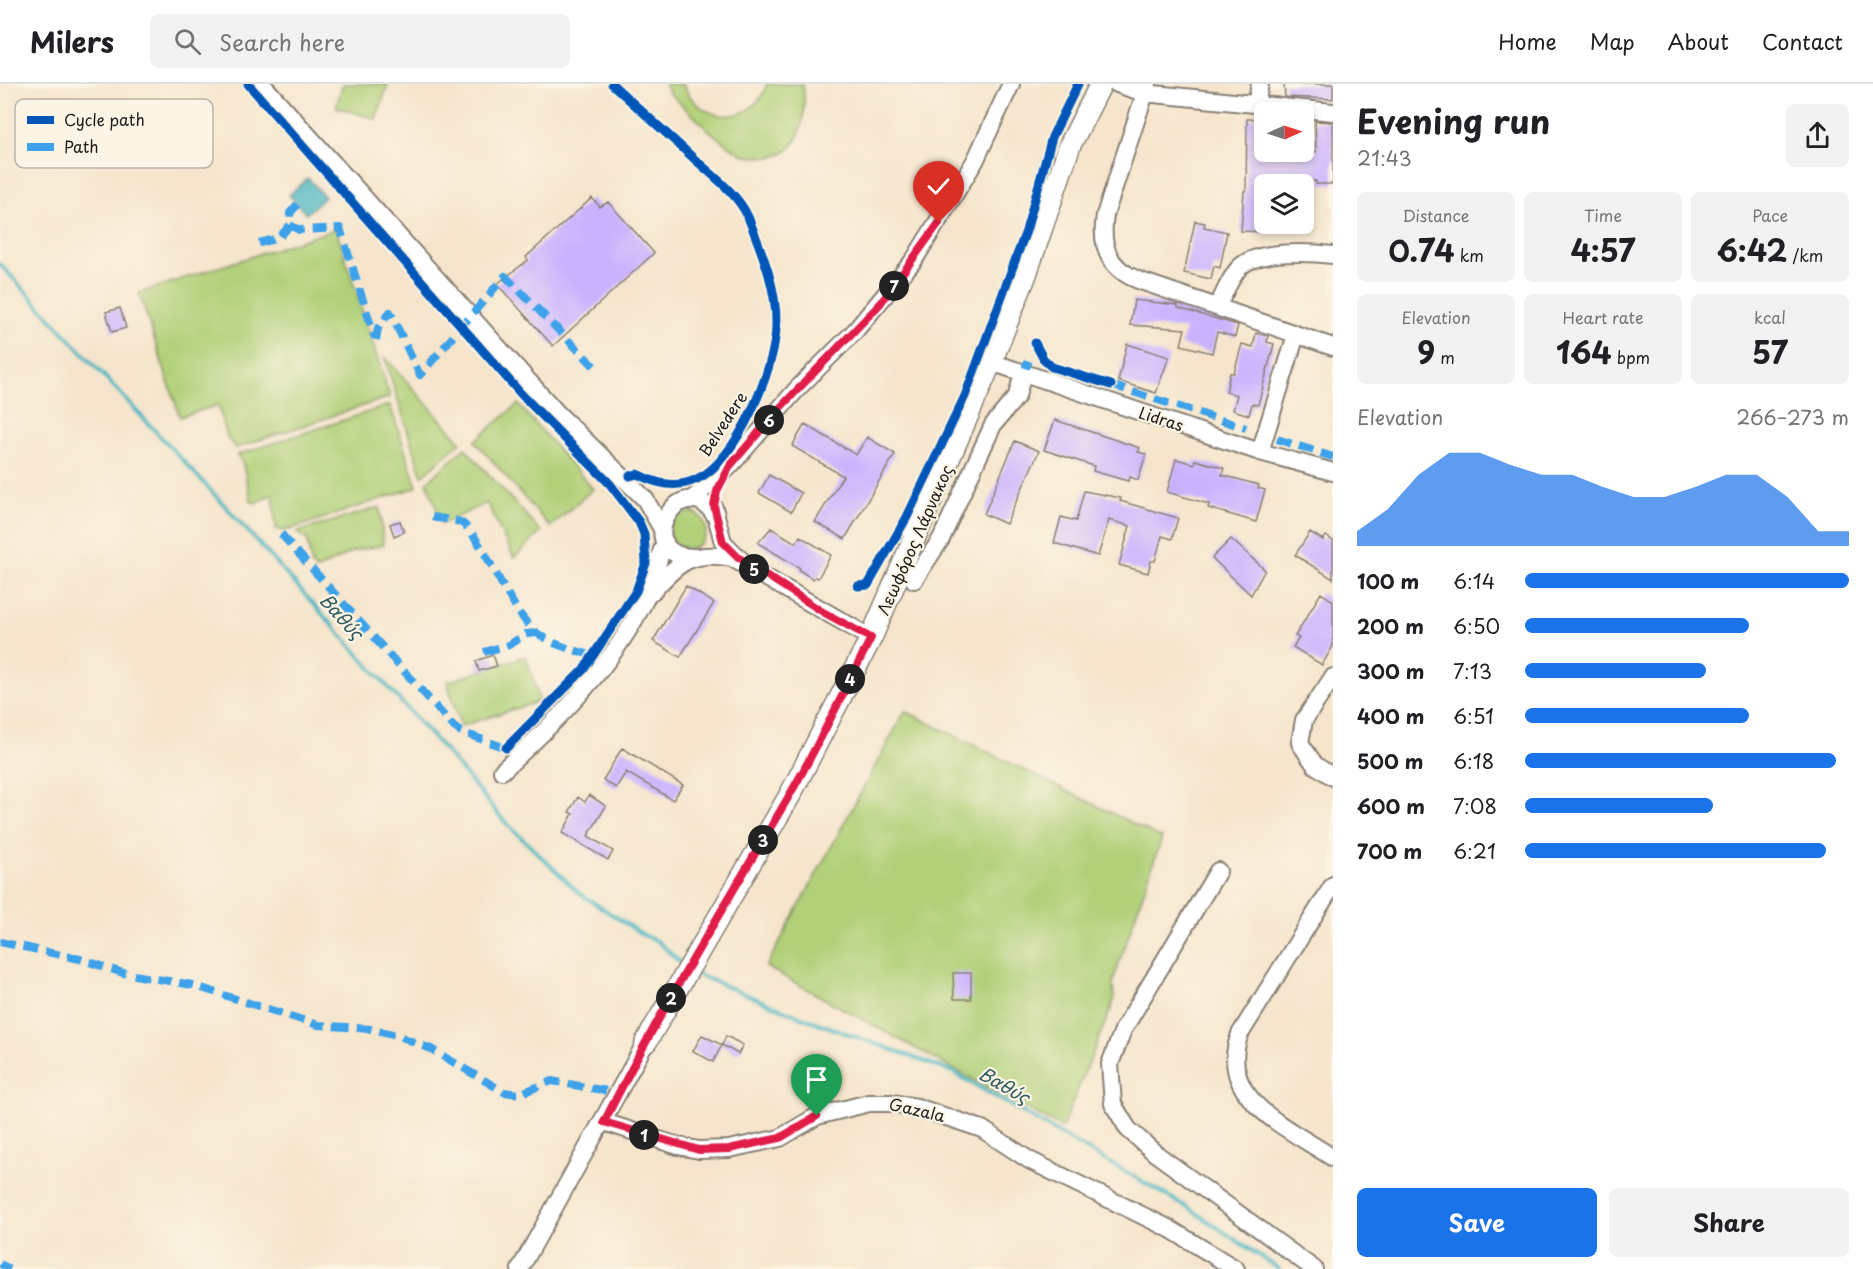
<!DOCTYPE html>
<meta charset="utf-8">
<style>
body{margin:0;font-family:"Playpen Sans",sans-serif;background:#f2f2f2;color:#202124;height:100vh;display:flex;flex-direction:column;font-size:22px;white-space:nowrap}
*{box-sizing:border-box;margin:0}
p{font-size:20px;color:#757577}
.icon{flex:none;width:33px;height:33px;fill:none;stroke:currentColor;stroke-width:2;stroke-linecap:round;stroke-linejoin:round}
.map{position:relative;flex:1;overflow:hidden}
.details{display:flex;flex-direction:column;background:#fff;width:540px}
.details>*{flex:none}
.needle{width:39px;rotate:87deg}
.tools{position:absolute;left:1254px;top:18px;display:grid;gap:12px}
.tools a{display:grid;place-items:center;width:60px;height:60px;border-radius:9px;background:#fff;box-shadow:0 3px 9px #0003;font-size:30px}
.pin{position:absolute;display:grid;place-items:center;width:51px;height:51px;color:#fff;margin:-62px -26px;border-radius:50% 50% 50% 0;rotate:-45deg;box-shadow:0 0 6px #0007}
.pin .icon{rotate:45deg}
.km{position:absolute;width:30px;height:30px;margin:-15px;border-radius:50%;background:#222;color:#fff;font-size:16px;line-height:30px;text-align:center}
.round{display:grid;place-items:center;flex:none;width:63px;height:63px;border-radius:9px;background:#f2f2f2}
.head{display:flex;align-items:center;justify-content:space-between;height:102px;padding:0 24px}
h1{font-size:33px;font-weight:700;line-height:45px}
.stats{display:grid;grid-template-columns:repeat(3,1fr);gap:9px;height:102px;padding:6px 24px}
.stats div{display:grid;align-content:center;border-radius:9px;background:#f2f2f2;text-align:center}
.stats b{font-size:30px;font-weight:700}
.stats small{font-size:16px;font-weight:400}
.stats p{font-size:16px}
.chart{height:168px;padding:12px 24px}
.chart p{display:flex;justify-content:space-between}
.chart svg{width:100%;height:108px;margin-top:6px;fill:#1a73e8;opacity:.7}
.action{display:flex;gap:12px;margin-top:auto;padding:12px 24px}
.action a{flex:1;height:69px;border-radius:9px;background:#1a73e8;color:#fff;font-size:24px;font-weight:700;line-height:69px;text-align:center}
.action a+a{background:#f2f2f2;color:#202124}
ul{padding:0 24px;list-style:none;font-size:20px}
li{display:grid;grid-template-columns:96px 72px 1fr;align-items:center;height:45px}
li i{height:15px;border-radius:8px;background:#1a73e8}
header{display:flex;align-items:center;gap:36px;box-sizing:border-box;height:84px;padding:0 30px;background:#fff;border-bottom:2px solid #e0e0e0}
header strong{font-size:28px}
nav{display:flex;gap:33px;margin-inline-start:auto;font-size:21px}
.search{width:420px;height:54px;background:#f2f2f2;display:flex;align-items:center;gap:15px;box-sizing:border-box;padding:0 21px;border-radius:9px;color:#757577;font-size:22px}
main{display:flex;flex:1;min-height:0}
.map>svg:first-child{display:block}
</style>
<header>
<strong>Milers</strong>
<div class="search"><svg class="icon" aria-label="search" viewBox="0 0 24 24"><circle cx="10" cy="10" r="6"/><path d="M15 15l6 6"/></svg>Search here</div>
<nav><a>Home</a><a>Map</a><a>About</a><a>Contact</a></nav>
</header>
<main>
<div class="map">
<svg width="1333" height="1185" viewBox="0 0 1333 1185">
<rect width="100%" height="100%" fill="#fcf5e5"/>
<filter id="ink" filterUnits="userSpaceOnUse"><feTurbulence type="fractalNoise" baseFrequency=".0167" numOctaves="2"/><feDisplacementMap in="SourceGraphic" scale="12" xChannelSelector="R" yChannelSelector="G"/><feConvolveMatrix kernelMatrix="1 2 1 2 8 2 1 2 1" color-interpolation-filters="sRGB"/></filter>
<filter id="wash" filterUnits="userSpaceOnUse"><feTurbulence type="fractalNoise" baseFrequency=".008" numOctaves="4" result="noise"/><feDisplacementMap in="SourceGraphic" scale="24" xChannelSelector="R" yChannelSelector="G"/><feGaussianBlur stdDeviation="1.35" result="paint"/><feColorMatrix in="noise" values="0 0 0 0 0 0 0 0 0 0 0 0 0 0 0 0 0 1.4 0 .05"/><feComposite in="paint" operator="in"/></filter>
<g filter="url(#wash)">
<rect width="100%" height="100%" fill="#f6e5cc"/>
<path fill="#b1d078" stroke="#66764a" stroke-width="1.5" d="M343,0H388L376,35L336,23Z
M665,0H683C699,40 753,44 767,0H803C807,29 803,75 764,73C756,73 749,74 742,70C715,56 693,30 670,10Z
M336,145L390,313L235,364L227,353L218,321L180,333L139,209Z
M384,272L461,358L422,392Z
M518,320L593,405L550,443L475,357Z
M390,321L417,403L285,447L276,445L273,410L255,419L251,417L243,380L237,371Z
M465,364L541,448L514,474L487,419L442,440L427,398Z
M380,423L383,461L354,467L316,486L312,482L307,455L297,448Z
M670 446a18 18 0 1 1 36 0a18 18 0 1 1-36 0Z
M526,572L540,617L461,642L447,598Z
M905,627L1162,754L1113,897L1114,917L1062,1044L766,883Z"/>
<path fill="#48b6c1" stroke="#32696e" stroke-width="1.5" d="M308,94L325,113L306,130L289,111Z"/>
<g fill="none" stroke-linecap="round" stroke-linejoin="round">
<path stroke="#48b6c1" stroke-width="4" d="M0,180L227,424L449,671L504,737L579,809L645,852L657,857L682,880
M694,889L801,933L951,987L1190,1125L1279,1185"/>
</g>
<g id="blocks">
<path fill="#cab2ff" d="M1284,0H1333V15L1285,13Z
M1247,35H1264V68H1316L1315,37L1333,38V100H1316V97L1264,99V148L1241,147L1244,107H1246Z
M592,114L600,123L608,118L654,169L553,262L497,200L528,176L526,173Z
M1195,137L1205,139L1204,143L1227,148L1220,184L1214,182L1211,195L1184,189Z
M1134,216L1178,221V224L1238,241L1235,253L1217,248L1212,269L1181,261L1185,245L1130,241Z
M120,224L126,244L112,248L106,228Z
M1256,249L1268,252L1267,258L1274,260L1258,321L1252,320L1249,331L1233,326L1237,311L1226,308L1230,289H1234L1242,260L1253,263Z
M1127,260L1169,273L1156,309L1118,297Z
M1055,336L1140,364L1138,368L1146,370L1138,396L1130,393L1128,397L1093,387L1094,382L1044,366Z
M805,340L856,371L867,353L895,370L845,455L815,438L843,392L792,362Z
M1015,357L1039,367L1006,440L984,430Z
M1176,375L1194,380L1195,376L1224,384L1222,391L1259,401L1258,404L1265,406L1256,438L1208,424L1209,420L1167,408Z
M769,391L801,409L791,428L759,409Z
M1084,407L1121,414L1120,417L1178,434L1172,455L1162,452L1155,477H1151L1148,489L1119,481L1130,442L1109,436L1098,472L1054,459L1061,433L1076,437Z
M400,437L404,448L394,452L390,440Z
M771,444L796,459L800,452L831,471L818,494L815,493L813,495L799,486L800,484L758,459Z
M1310,448L1323,456L1326,452L1333,457V495L1295,471Z
M1231,455L1265,486L1251,511L1212,474Z
M686,502L714,519L680,573L653,557Z
M1321,509L1333,517V562L1322,581L1293,563L1299,554L1295,552Z
M493,571L497,582L479,587L476,577Z
M622,664L683,701L673,716L626,688L616,704L603,696Z
M589,711L606,722L588,752L613,767L608,776L562,749L573,730L569,728L578,713L585,718Z
M953,889H971V915H954Z
M702,951L722,961L713,978L693,967Z
M726,952L743,961L738,970L722,961Z"/>
</g>
</g>
<g filter="url(#ink)">
<use href="#blocks" fill-opacity="0" stroke="#898074" stroke-width="1.5"/>
<g fill="none" stroke-linecap="round" stroke-linejoin="round">
<defs>
<path id="minor" d="M262,0L558,330L645,415L662,445
M1117,0L1144,9L1333,28
M1148,0L1105,131C1100,162 1108,184 1138,196L1333,263
M1256,21L1260,0
M1217,223C1224,211 1231,191 1241,182C1260,166 1309,168 1333,171
M991,278L1260,368L1333,388
M1260,368L1296,251
M690,417L730,382L797,305L855,247L914,176L975,77L1011,0
M714,424L723,458L741,476
M695,473C627,474 681,377 716,433
M914,496L941,455L993,341L1017,312L1023,289
M653,507C678,478 693,466 732,474L871,554
M1333,593L1304,636L1300,659L1315,681L1333,693
M502,687C557,637 613,582 646,514C655,496 657,476 665,458
M1218,787L1123,946L1110,980L1113,1020L1128,1045L1155,1069L1314,1185
M1333,801L1240,950C1215,1015 1289,1044 1333,1074
M604,1038L678,1062L699,1066L729,1065L780,1054L817,1032L869,1019H891L917,1023L982,1045L1029,1076L1170,1145L1236,1185
M520,1185L646,958"/>
<path id="major" d="M646,958L790,711L871,554L991,278L1025,193L1070,61L1101,0"/>
</defs>
<use href="#minor" stroke="#898074" stroke-width="20"/>
<use href="#major" stroke="#898074" stroke-width="24"/>
<use href="#minor" stroke="#fff" stroke-width="16"/>
<use href="#major" stroke="#fff" stroke-width="21"/>
<path stroke="#3da2ea" stroke-width="8" stroke-dasharray="15 8" stroke-linecap="butt" d="M290,141L299,146L340,144L375,254
M259,159L279,154L290,141V129L298,120
M376,256L378,244L390,228L420,291L505,192L594,282
M1023,279L1031,282
M1111,301L1246,344
M1277,355L1333,373
M432,433C441,435 452,435 460,438C480,447 510,529 537,549C552,561 575,566 593,572
M281,450L455,644L461,648L506,664
M484,568L509,561L526,550L536,549
M0,858L80,875L123,889L192,901L318,941L371,945L397,951L431,965L504,1008L519,1010L552,997L618,1009
M0,1180L10,1185"/>
<defs>
<path id="cycleway" d="M248,0L522,311L610,400L639,438L644,450L646,479L636,507L584,585L506,664
M612,0C638,24 664,47 689,70C709,89 737,108 748,133C762,169 777,203 776,242C776,283 736,379 697,395C676,405 657,400 637,390L630,392
M1035,259L1044,276L1052,283L1111,301
M858,502L868,501L907,433L965,312L1026,147L1052,53L1078,0"/>
</defs>
<use href="#cycleway" stroke="#fcf5e5" stroke-width="13"/>
<use href="#cycleway" stroke="#0057b8" stroke-width="9"/>
</g>
</g>
<g fill="none" stroke-linecap="round" stroke-linejoin="round" filter="url(#ink)">
<defs>
<path id="route" d="M817,1032L780,1054L729,1065L699,1066L604,1038C660,926 726,820 789,712C819,661 844,607 871,554L823,528L738,473L723,458L714,422L717,407L730,382L777,327L880,220L939,139"/>
</defs>
<use href="#route" stroke="#fff" stroke-width="12"/>
<use href="#route" stroke="#e11d48" stroke-width="8"/>
</g>
<g text-anchor="middle" stroke-width="4.5" stroke-linejoin="round" paint-order="stroke">
<g font-size="16" fill="#1c1c1c" stroke="#fcf5e5">
<text transform="translate(1161 335) rotate(18)" y="6">Lidras</text>
<text transform="translate(723 340) rotate(-57)" y="6">Belvedere</text>
<text transform="translate(915 456) rotate(-66)" y="6">Λεωφόρος Λάρνακος</text>
<text transform="translate(917 1026) rotate(13)" y="6">Gazala</text>
</g>
<g font-size="18" font-style="italic" fill="#2e5a5e" stroke="#fcf5e5">
<text transform="translate(341 533) rotate(48)" y="6">Βαθύς</text>
<text transform="translate(1004 1002) rotate(30)" y="6">Βαθύς</text>
</g>
</g>
<rect x="15" y="15" width="198" height="69" rx="9" fill="#fcf5e5" stroke="#b9b4a9" stroke-width="1.5"/>
<rect x="27" y="32" width="27" height="8" fill="#0057b8"/>
<rect x="27" y="59" width="27" height="8" fill="#3da2ea"/>
<g font-size="16" fill="#1c1c1c">
<text x="64" y="42">Cycle path</text>
<text x="64" y="69">Path</text>
</g>
</svg>
<div class="tools">
<a><svg class="needle" viewBox="-14 -14 28 28"><path d="M0-13l5 13h-10z" fill="#e53935"/><path d="M0 13l5-13h-10z" fill="#757577"/></svg></a>
<a><svg class="icon" aria-label="layers" viewBox="0 0 24 24"><path d="M12 4l9 5-9 5-9-5zM3 14l9 5 9-5"/></svg></a>
</div>
<div class="pin" style="left:817px;top:1032px;background:#1e9e55"><svg class="icon" aria-label="arrive" viewBox="0 0 24 24"><path d="M6 21V4h12l-3 4 3 4H6"/></svg></div>
<div class="pin" style="left:939px;top:139px;background:#d93025"><svg class="icon" aria-label="check" viewBox="0 0 24 24"><path d="M5 12l5 5 9-10"/></svg></div>
<b class="km" style="left:644px;top:1051px">1</b>
<b class="km" style="left:671px;top:914px">2</b>
<b class="km" style="left:763px;top:756px">3</b>
<b class="km" style="left:850px;top:595px">4</b>
<b class="km" style="left:754px;top:485px">5</b>
<b class="km" style="left:769px;top:336px">6</b>
<b class="km" style="left:894px;top:202px">7</b>
</div>
<section class="details">
<div class="head"><div><h1>Evening run</h1><p>21:43</p></div><a class="round"><svg class="icon" aria-label="share" viewBox="0 0 24 24"><path d="M12 15V3M7 8l5-5 5 5M5 13v7h14v-7"/></svg></a></div>
<div class="stats">
<div><p>Distance</p><b>0.74<small> km</small></b></div>
<div><p>Time</p><b>4:57</b></div>
<div><p>Pace</p><b>6:42<small> /km</small></b></div>
</div>
<div class="stats">
<div><p>Elevation</p><b>9<small> m</small></b></div>
<div><p>Heart rate</p><b>164<small> bpm</small></b></div>
<div><p>kcal</p><b>57</b></div>
</div>
<div class="chart"><p><span>Elevation</span>266–273 m</p>
<svg viewBox="0 0 160 44" preserveAspectRatio="none"><path d="M0 44V38L10 29L20 15L30 6L40 6L50 11L60 15L70 15L80 20L90 24L100 24L110 20L120 15L130 15L140 24L150 38L160 38V44z"/></svg>
</div>
<ul>
<li><b>100 m</b>6:14<i style="width:100%"></i></li>
<li><b>200 m</b>6:50<i style="width:69%"></i></li>
<li><b>300 m</b>7:13<i style="width:56%"></i></li>
<li><b>400 m</b>6:51<i style="width:69%"></i></li>
<li><b>500 m</b>6:18<i style="width:96%"></i></li>
<li><b>600 m</b>7:08<i style="width:58%"></i></li>
<li><b>700 m</b>6:21<i style="width:93%"></i></li>
</ul>
<div class="action"><a>Save</a><a>Share</a></div>
</section>
</main>
